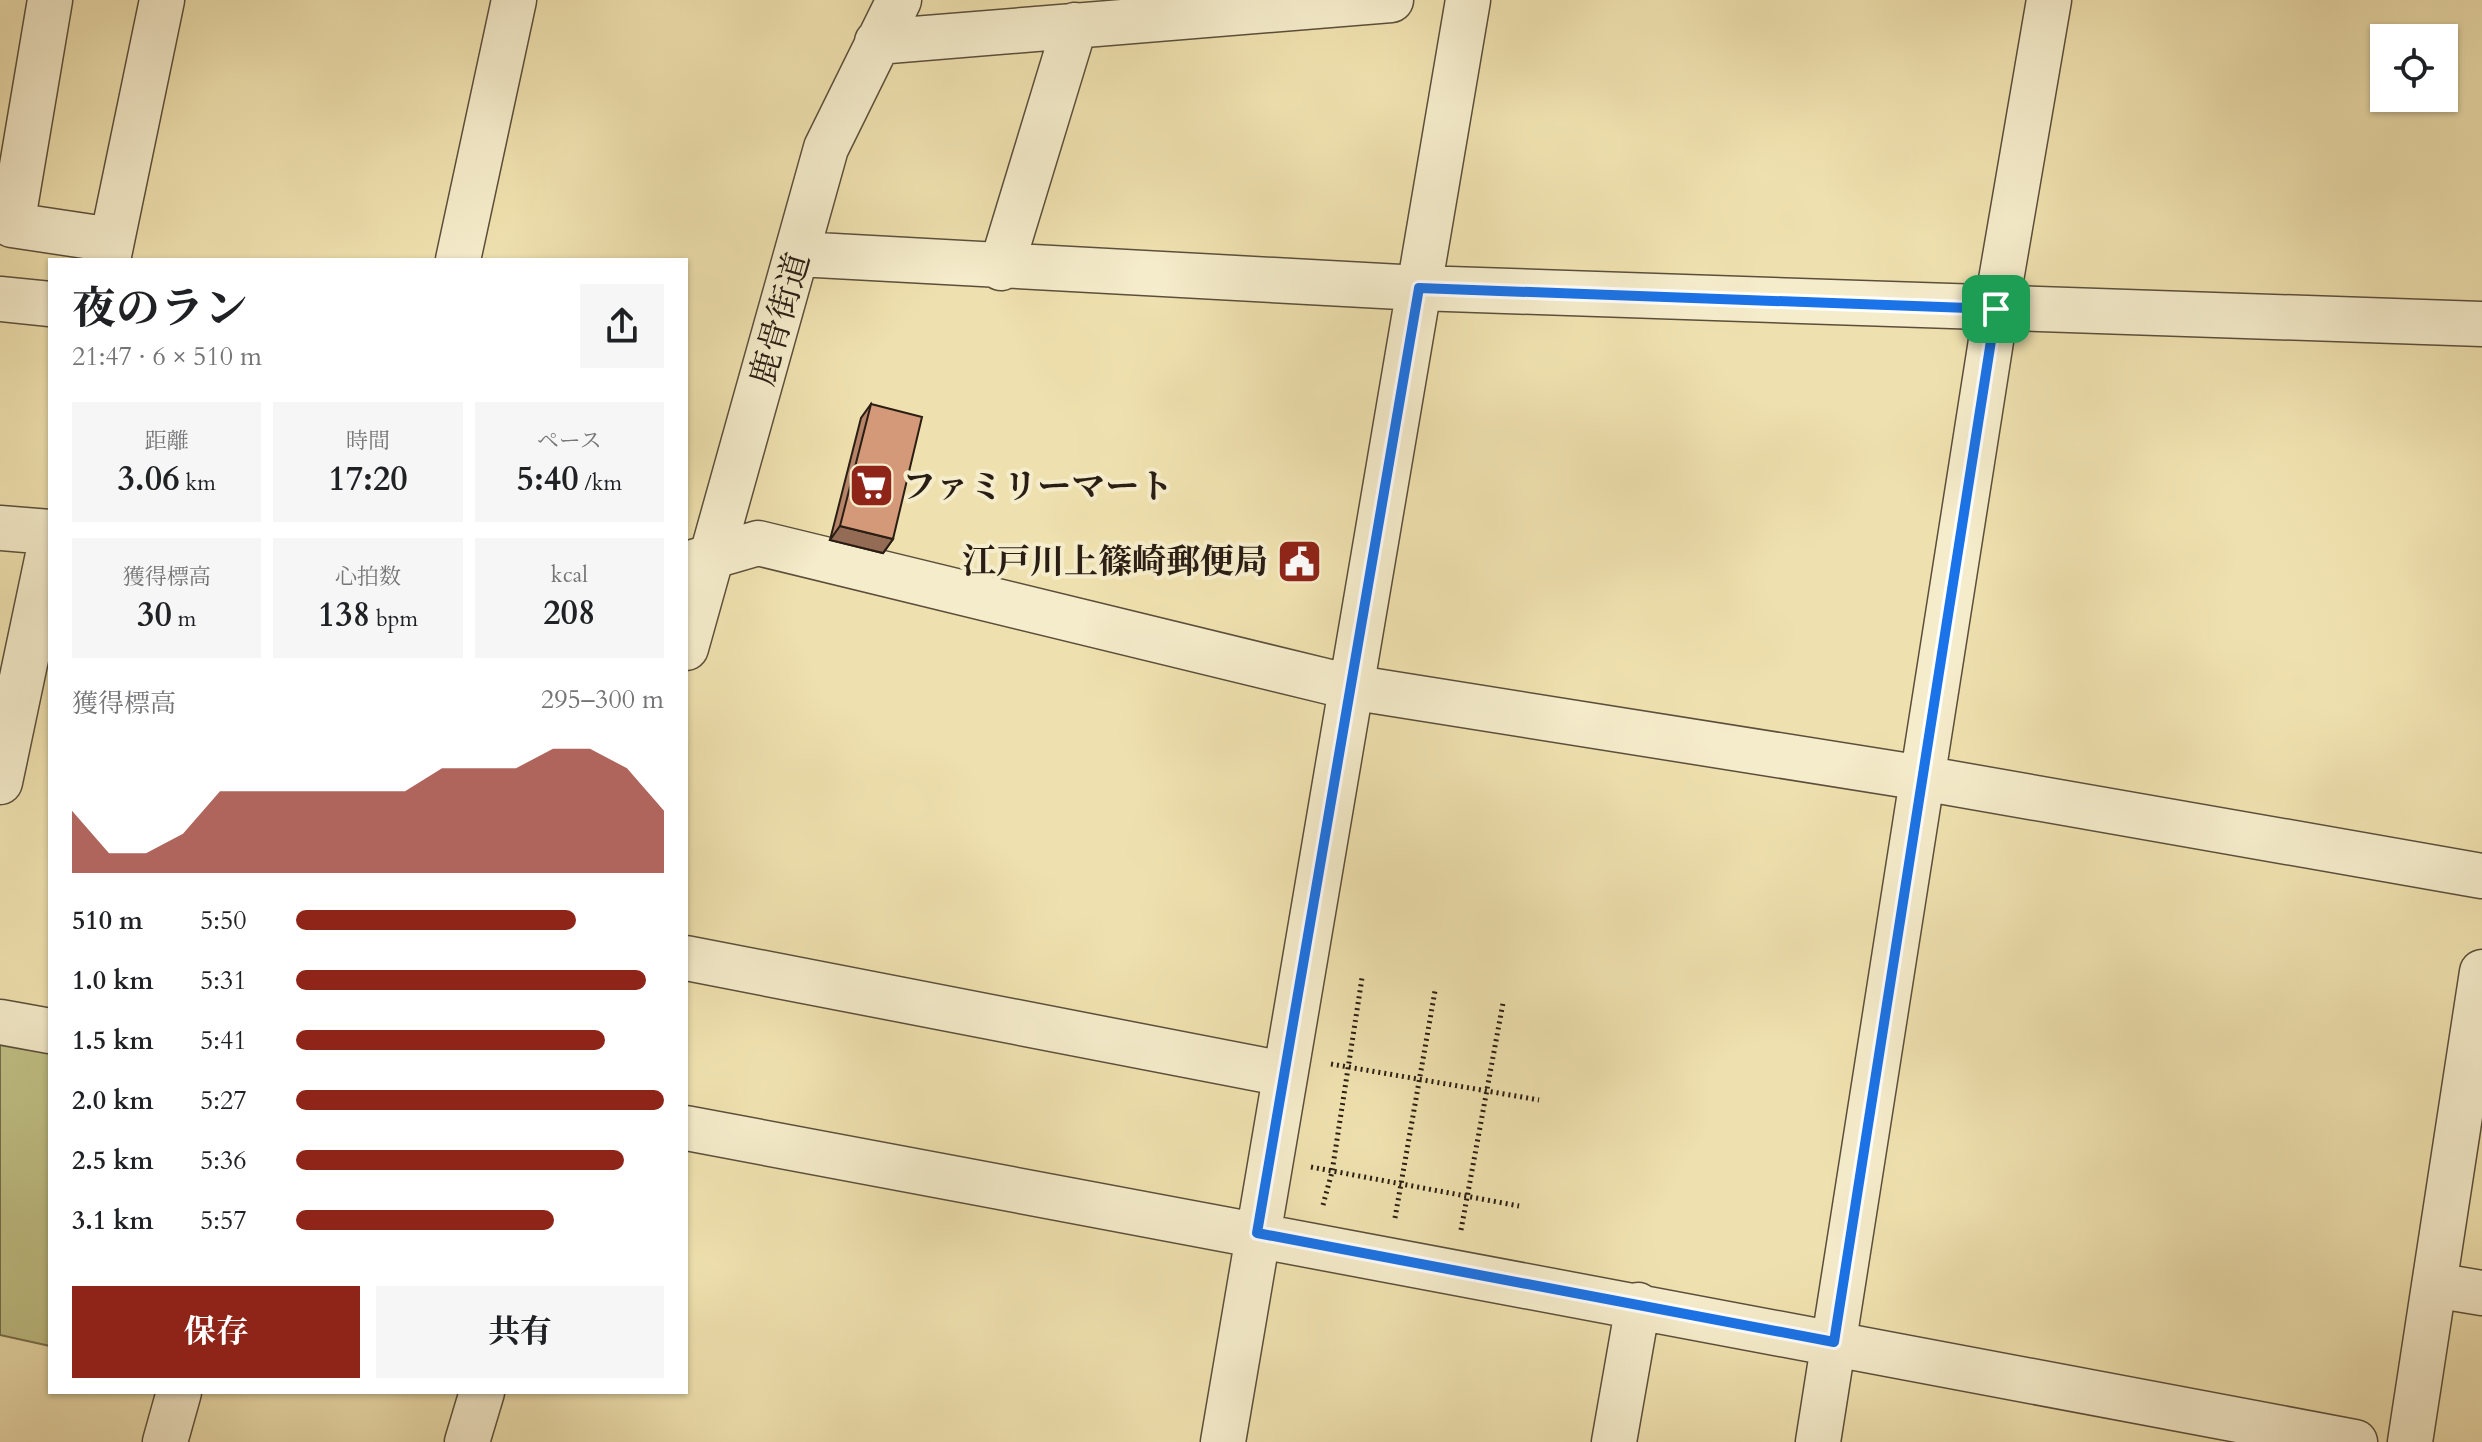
<!DOCTYPE html>
<html lang="ja">
<meta charset="utf-8">
<style>
body{margin:0;font-family:Cardo,"Noto Serif JP",serif;background:#f6f6f6;color:#202124;height:100vh;display:flex;flex-direction:column;font-size:30px;white-space:nowrap}
*{box-sizing:border-box;margin:0}
p{font-size:26px;color:#757577}
.icon{flex:none;width:44px;height:44px;fill:none;stroke:currentColor;stroke-width:2;stroke-linecap:round;stroke-linejoin:round}
.map{position:relative;flex:1;overflow:hidden}
.panel{position:absolute;left:48px;top:258px;width:640px;height:1136px;display:flex;flex-direction:column;background:#fff;border-radius:0px;box-shadow:0 2px 6px #0004}
.panel>*{flex:none}
.fabs{position:absolute;left:2370px;top:24px;display:grid;gap:16px}
.fabs a{display:grid;place-items:center;width:88px;height:88px;border-radius:0px;background:#fff;box-shadow:0 2px 6px #0004;font-size:40px}
.pin{position:absolute;display:grid;place-items:center;width:68px;height:68px;color:#fff;margin:-34px;border-radius:16px;box-shadow:0 4px 12px #0006}
.round{display:grid;place-items:center;flex:none;width:84px;height:84px;border-radius:0px;background:#f6f6f6}
.summary{display:flex;align-items:center;justify-content:space-between;height:136px;padding:0 24px}
h1{font-size:44px;font-weight:700;line-height:60px}
.figures{display:grid;grid-template-columns:repeat(3,1fr);gap:12px;height:136px;padding:8px 24px}
.figures div{display:grid;align-content:center;border-radius:0px;background:#f6f6f6;text-align:center}
.figures b{font-size:34px;font-weight:700}
.figures small{font-size:22px;font-weight:400}
.figures p{font-size:22px}
.chart{height:224px;padding:16px 24px}
.chart p{display:flex;justify-content:space-between}
.chart svg{width:100%;height:144px;margin-top:8px;fill:#8f2418;opacity:.7}
.button{display:flex;gap:16px;margin-top:auto;padding:16px 24px}
.button a{flex:1;height:92px;border-radius:0px;background:#8f2418;color:#fff;font-size:32px;font-weight:700;line-height:92px;text-align:center}
.button a+a{background:#f6f6f6;color:#202124}
ul{padding:0 24px;list-style:none;font-size:26px}
li{display:grid;grid-template-columns:128px 96px 1fr;align-items:center;height:60px}
li i{height:20px;border-radius:10px;background:#8f2418}
.map>svg:first-child{display:block}
</style>
<div class="map">
<svg width="2482" height="1442" viewBox="0 0 2482 1442">
<rect width="100%" height="100%" fill="#efe1af"/>
<filter id="stains"><feTurbulence type="fractalNoise" baseFrequency=".0025" numOctaves="4"/><feColorMatrix values="0 0 0 0 .2 0 0 0 0 .09 0 0 0 0 .02 0 0 0 .5 -.17"/></filter>
<radialGradient id="worn" r=".72"><stop offset=".6" stop-color="#630" stop-opacity="0"/><stop offset="1" stop-color="#630" stop-opacity=".3"/></radialGradient>
<path fill="#c0c186" stroke="#75704d" stroke-width="2" d="M0,1038L50,1048V1346L0,1335Z"/>
<g fill="none" stroke-linecap="round" stroke-linejoin="round">
<defs>
<path id="minor" d="M50,0L12,225L112,240
M877,42L1391,0
M798,254L1419,288L2482,324
M108,260L162,0
M458,260L514,0
M1001,268L1075,25
M0,299L50,304
M0,528L50,532
M686,564L758,543L1350,687L1922,778L2482,876
M686,648L826,148L899,0
M0,782L50,545
M686,958L1284,1074
M0,1022L50,1031
M686,1128L2355,1442
M2434,1285L2482,1293
M165,1442L179,1392
M467,1442L482,1392
M1223,1442L1468,0
M1614,1442L1638,1305
M1818,1442L1996,309L2049,0
M2410,1442L2482,972"/>
</defs>
<use href="#minor" stroke="#5b4f3b" stroke-width="47"/>
<path stroke="#2a1e14" stroke-width="5" stroke-dasharray="2 4" stroke-linecap="butt" d="M1331,1064L1539,1100
M1311,1167L1519,1206
M1323,1205L1332,1172L1362,978
M1395,1218L1435,991
M1461,1230L1503,1003"/>
<use href="#minor" stroke="#f5eccb" stroke-width="44"/>
</g>
<path fill="#b68468" stroke="#2a1e14" stroke-width="2" d="M871,404L893,539L883,553L830,540L861,418Z"/>
<path fill="#946b55" stroke="#2a1e14" stroke-width="2" d="M840,526L893,539L883,553L830,540Z"/>
<path fill="#d49979" stroke="#2a1e14" stroke-width="2" d="M871,404L922,417L893,539L840,526Z"/>
<g fill="none" stroke-linecap="round" stroke-linejoin="round">
<defs>
<path id="route" d="M1419,288L1996,309L1834,1342L1257,1233Z"/>
</defs>
<use href="#route" stroke="#fff" stroke-width="16"/>
<use href="#route" stroke="#1a73e8" stroke-width="10"/>
</g>
<defs>
<symbol id="supermarket-square" viewBox="-11 -11 22 22"><rect x="-9" y="-9" width="18" height="18" rx="4" fill="#8f2418" stroke="#f5eccb"/><path d="M-6-5.5h2.5l.6 2H6L4.5 2H-2.5L-4.4-4H-6ZM-1.5 3.2a1.3 1.3 0 1 0 .1 0ZM3 3.2a1.3 1.3 0 1 0 .1 0Z" fill="#fff"/></symbol>
<symbol id="civic-square" viewBox="-11 -11 22 22"><rect x="-9" y="-9" width="18" height="18" rx="4" fill="#8f2418" stroke="#f5eccb"/><path d="M-.6-6.5H3V-4.5H.6V-3L4-1V1h2V6H-6V1h2V-1L-.6-3ZM-1.2 2.5V6h2.4V2.5Z" fill="#fff"/></symbol>
</defs>
<g fill-rule="evenodd">
<use href="#supermarket-square" x="846" y="460" width="51" height="51"/>
<use href="#civic-square" x="1274" y="536" width="51" height="51"/>
</g>
<g text-anchor="middle" stroke-width="8" stroke-linejoin="round" paint-order="stroke">
<g font-size="34" fill="#2a1e14" stroke="#f5eccb">
<text transform="translate(779 319) rotate(-74)" y="12">鹿骨街道</text>
</g>
<g font-size="34" font-weight="bold" fill="#2a1e14" stroke="#f5eccb" text-anchor="start">
<text x="902" y="498">ファミリーマート</text>
<text x="1268" y="573" text-anchor="end">江戸川上篠崎郵便局</text>
</g>
</g>
<rect width="100%" height="100%" filter="url(#stains)"/>
<rect width="100%" height="100%" fill="url(#worn)"/>
</svg>
<div class="fabs">
<a><svg class="icon" aria-label="locate" viewBox="0 0 24 24"><circle cx="12" cy="12" r="6"/><path d="M12 2v4M12 18v4M2 12h4M18 12h4"/></svg></a>
</div>
<div class="pin" style="left:1996px;top:309px;background:#1e9e55"><svg class="icon" aria-label="arrive" viewBox="0 0 24 24"><path d="M6 21V4h12l-3 4 3 4H6"/></svg></div>
<section class="panel">
<div class="summary"><div><h1>夜のラン</h1><p>21:47 · 6 × 510 m</p></div><a class="round"><svg class="icon" aria-label="share" viewBox="0 0 24 24"><path d="M12 15V3M7 8l5-5 5 5M5 13v7h14v-7"/></svg></a></div>
<div class="figures">
<div><p>距離</p><b>3.06<small> km</small></b></div>
<div><p>時間</p><b>17:20</b></div>
<div><p>ペース</p><b>5:40<small> /km</small></b></div>
</div>
<div class="figures">
<div><p>獲得標高</p><b>30<small> m</small></b></div>
<div><p>心拍数</p><b>138<small> bpm</small></b></div>
<div><p>kcal</p><b>208</b></div>
</div>
<div class="chart"><p><span>獲得標高</span>295–300 m</p>
<svg viewBox="0 0 160 44" preserveAspectRatio="none"><path d="M0 44V25L10 38L20 38L30 32L40 19L50 19L60 19L70 19L80 19L90 19L100 12L110 12L120 12L130 6L140 6L150 12L160 25V44z"/></svg>
</div>
<ul>
<li><b>510 m</b>5:50<i style="width:76%"></i></li>
<li><b>1.0 km</b>5:31<i style="width:95%"></i></li>
<li><b>1.5 km</b>5:41<i style="width:84%"></i></li>
<li><b>2.0 km</b>5:27<i style="width:100%"></i></li>
<li><b>2.5 km</b>5:36<i style="width:89%"></i></li>
<li><b>3.1 km</b>5:57<i style="width:70%"></i></li>
</ul>
<div class="button"><a>保存</a><a>共有</a></div>
</section>
</div>
